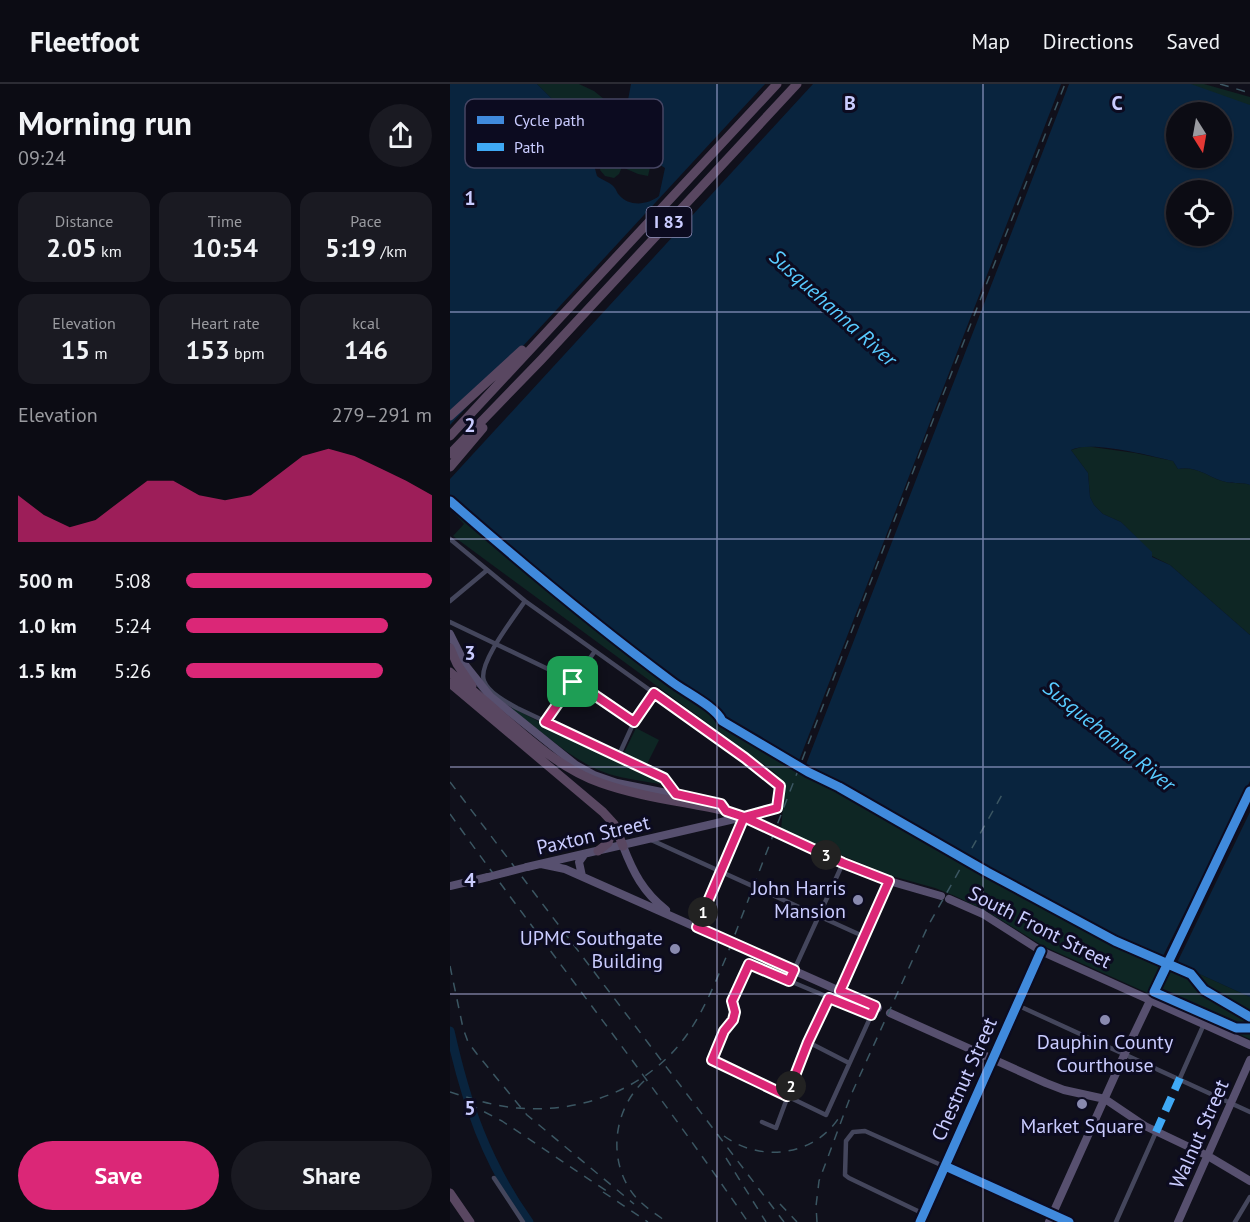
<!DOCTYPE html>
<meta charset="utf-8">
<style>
body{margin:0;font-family:"PT Sans",sans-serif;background:#1a1a22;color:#f1f3f6;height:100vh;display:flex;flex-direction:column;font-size:22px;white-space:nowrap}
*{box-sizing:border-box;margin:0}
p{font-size:20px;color:#9a9ba0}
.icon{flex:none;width:33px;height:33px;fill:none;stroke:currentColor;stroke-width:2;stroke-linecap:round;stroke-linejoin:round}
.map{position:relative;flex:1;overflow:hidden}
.panel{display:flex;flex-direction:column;background:#0c0c14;width:450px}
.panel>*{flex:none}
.needle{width:39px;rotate:169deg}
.fabs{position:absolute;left:716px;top:18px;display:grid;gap:12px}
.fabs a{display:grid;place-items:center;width:66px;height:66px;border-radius:50%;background:#0c0c14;box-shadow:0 2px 4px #0004,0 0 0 2px #2c2c34;font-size:30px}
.pin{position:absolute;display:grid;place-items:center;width:51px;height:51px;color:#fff;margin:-26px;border-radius:12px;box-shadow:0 3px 9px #0006}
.km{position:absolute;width:30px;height:30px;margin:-15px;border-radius:50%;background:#222;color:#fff;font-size:16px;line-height:30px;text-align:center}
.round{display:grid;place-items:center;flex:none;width:63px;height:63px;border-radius:32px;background:#1a1a22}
.head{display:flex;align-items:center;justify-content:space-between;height:102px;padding:0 18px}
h1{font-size:33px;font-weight:600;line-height:45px}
.figures{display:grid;grid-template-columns:repeat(3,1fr);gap:9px;height:102px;padding:6px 18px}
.figures div{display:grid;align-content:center;border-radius:15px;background:#1a1a22;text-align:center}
.figures b{font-size:26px;font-weight:600}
.figures small{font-size:16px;font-weight:400}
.figures p{font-size:16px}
.chart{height:168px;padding:12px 18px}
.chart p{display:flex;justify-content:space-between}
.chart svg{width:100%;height:108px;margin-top:6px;fill:#db2777;opacity:.7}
.action{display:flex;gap:12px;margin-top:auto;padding:12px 18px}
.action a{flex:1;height:69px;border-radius:36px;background:#db2777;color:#fff;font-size:24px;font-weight:600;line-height:69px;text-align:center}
.action a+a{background:#1a1a22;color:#f1f3f6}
ul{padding:0 18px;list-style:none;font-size:20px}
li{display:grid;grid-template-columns:96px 72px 1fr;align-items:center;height:45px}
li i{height:15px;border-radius:8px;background:#db2777}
header{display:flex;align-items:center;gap:36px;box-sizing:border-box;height:84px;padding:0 30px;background:#0c0c14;border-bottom:2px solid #2c2c34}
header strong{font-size:28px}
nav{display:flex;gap:33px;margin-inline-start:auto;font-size:21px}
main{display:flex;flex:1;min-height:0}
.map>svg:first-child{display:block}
</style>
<header>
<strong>Fleetfoot</strong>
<nav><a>Map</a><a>Directions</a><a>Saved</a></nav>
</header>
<main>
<section class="panel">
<div class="head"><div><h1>Morning run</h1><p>09:24</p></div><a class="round"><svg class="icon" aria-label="share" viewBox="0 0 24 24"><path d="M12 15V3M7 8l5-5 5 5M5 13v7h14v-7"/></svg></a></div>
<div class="figures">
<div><p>Distance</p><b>2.05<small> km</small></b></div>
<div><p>Time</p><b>10:54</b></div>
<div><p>Pace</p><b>5:19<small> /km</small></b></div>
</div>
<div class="figures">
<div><p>Elevation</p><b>15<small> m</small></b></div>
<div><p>Heart rate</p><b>153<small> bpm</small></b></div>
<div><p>kcal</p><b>146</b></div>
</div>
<div class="chart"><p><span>Elevation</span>279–291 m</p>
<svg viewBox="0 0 160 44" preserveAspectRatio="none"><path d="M0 44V25L10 33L20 38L30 35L40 27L50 19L60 19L70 25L80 27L90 25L100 17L110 9L120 6L130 9L140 14L150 19L160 25V44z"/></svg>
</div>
<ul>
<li><b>500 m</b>5:08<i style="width:100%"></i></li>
<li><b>1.0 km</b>5:24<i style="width:82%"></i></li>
<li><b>1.5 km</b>5:26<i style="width:80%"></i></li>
</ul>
<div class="action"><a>Save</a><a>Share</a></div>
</section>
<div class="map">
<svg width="800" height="1138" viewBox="0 0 800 1138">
<rect width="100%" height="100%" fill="#10101b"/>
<path fill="#0e2624" d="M87,0H129L144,7L175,32L190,52L202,75L198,92L188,90L172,83L169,90L164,94L155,92L150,86L151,80L164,77L138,59L110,23Z
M732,0H754L800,13V22Z
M635,362L685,369L723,377L728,385C747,381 759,394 776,398C784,400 793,398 800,401V551L720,481L702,472L701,468L671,438L653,430L644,421L640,413L638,389L621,366Z
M0,412L125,518L227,599L288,641L622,829L677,857L800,913V955L593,862L538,828L505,812L485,804L442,792L331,746L335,700L324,688L3,452L14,440L0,425Z
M62,623L97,642L210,695V700C193,697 175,695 159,690C122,678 93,647 62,626Z
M186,644L209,656L197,680L174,669Z"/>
<path fill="#09243e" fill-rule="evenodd" d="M0,0H87L110,23L138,59L147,92C152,96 160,98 164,103C166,105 167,109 169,111C179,123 198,121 209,112L215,84C198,75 187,49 175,32L181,0H741L800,21V401C793,398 784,400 776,398C759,394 747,381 728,385L723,377C701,372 641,356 621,366L638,389L640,413L644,421L653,430L671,438L702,468V473L720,481L800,551V913L677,857L622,829L296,646L227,599L139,529L0,412ZM726,28H771V74H726ZM726,106H771V152H726Z"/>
<path fill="#10101b" d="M315,0H363L0,395V341Z
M611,0H619L355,683L348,679Z
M800,697V728L725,883L711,876Z"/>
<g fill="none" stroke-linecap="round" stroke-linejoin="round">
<path stroke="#09243e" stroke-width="9" d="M0,947C16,1019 36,1078 79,1138"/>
<path stroke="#44465c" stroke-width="4.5" d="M0,455L75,517L295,674L330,702L327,724L294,733L247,843
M0,517L36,487
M75,517C65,532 27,580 34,597C39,609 56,618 67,624L215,694L226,710
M0,538L127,599L184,638
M95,638L145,567
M168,673L184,638L204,609
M199,755L415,853
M339,897L393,779
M390,907L439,797
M567,921L800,1028
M421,931L299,880L282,917L284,928L283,936L274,947L262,976L376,1031L425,923
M358,958L399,979
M730,994L754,940
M312,1038L326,1044L358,958L379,914
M44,1094L73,1138
M474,1130L399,1094L395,1091L396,1057L403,1048L415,1047L603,1131
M666,1138L706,1048
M785,1138L800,1113"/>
<path stroke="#51546f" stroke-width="7" d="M603,1131L619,1138
M470,1138L591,867"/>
<path stroke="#57506f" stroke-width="8" d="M0,550L16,582L40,612L126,681L144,691L167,699L271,720L276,727L294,733L393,779L439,797L491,812
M173,762C183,788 193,808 216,826
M91,780L115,785L428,924
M77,783L293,733
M132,792L129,778L134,771
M0,802L38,793
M499,815L533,830L591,867L800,961
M440,929L596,999L614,1006L655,1015L695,1042L758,1072L800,1097
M599,1138L676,967L800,707
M728,1138L800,976"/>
<path stroke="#594761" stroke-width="9" d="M0,332L72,266
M0,352L327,0
M0,370L91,276L347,0
M0,383L33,344
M0,564L7,580L22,602
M0,588C11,598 24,607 35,617C70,647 107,684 151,699C190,713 236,718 276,727
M0,599L153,728L164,740L173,762
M148,767L158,759L164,740
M0,1109L20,1138"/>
<path stroke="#3b5662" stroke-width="1.5" stroke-dasharray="9 8" stroke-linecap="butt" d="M770,0L800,9
M0,698L334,1138
M0,730C98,867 203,999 298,1138
M0,882L13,944L18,958L27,970L77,1031L184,1120
M194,997C165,1024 158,1070 179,1104C188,1119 203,1128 217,1138
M0,1008C22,1015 44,1022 67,1024C130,1030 198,1005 236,952C254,927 265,899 277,871L476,354L615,0
M19,1020L52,1037L161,1110
M274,1052C309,1078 362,1073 388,1035
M276,1074L316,1138
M153,1108L198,1138
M330,1120L347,1138
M367,1138L366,1122L369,1097L401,1011L478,842L553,709"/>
<path stroke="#57506f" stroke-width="8" d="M38,793L77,783"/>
<path stroke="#3fa9f5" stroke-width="8" stroke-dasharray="15 8" stroke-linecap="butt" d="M706,1048L730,994"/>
<defs>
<path id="cycleway" d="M0,417C72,480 145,541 222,598C235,608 266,623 272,637L358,688L389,703L537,788L665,857L741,890L754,906L800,933
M800,707L704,908L786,944H800
M495,1082L619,1138
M470,1138L591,867"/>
</defs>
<use href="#cycleway" stroke="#0c0b20" stroke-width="13"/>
<use href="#cycleway" stroke="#408adc" stroke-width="9"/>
</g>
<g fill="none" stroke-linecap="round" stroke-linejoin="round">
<defs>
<path id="route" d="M123,598L95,638L214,694L226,710L271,720L276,727L294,733L247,843L344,886L339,897L299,880L282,917L285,928L283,936L274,947L262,976L337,1012L358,958L379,914L421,931L425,922L390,907L439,797L393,779L294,733L327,724L330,702L295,674L204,609L184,638L127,599L123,598"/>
</defs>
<use href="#route" stroke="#fff" stroke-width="12"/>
<use href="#route" stroke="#db2777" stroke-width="8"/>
</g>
<path fill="none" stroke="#caccff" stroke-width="1.5" stroke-opacity="0.55" d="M267,0V1138M533,0V1138M0,228H800M0,455H800M0,683H800M0,910H800"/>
<g fill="#898aaf" stroke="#0c0b20" stroke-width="2">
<circle cx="408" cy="816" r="6"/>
<circle cx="225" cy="865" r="6"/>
<circle cx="655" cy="936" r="6"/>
<circle cx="632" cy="1020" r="6"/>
</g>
<g text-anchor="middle" stroke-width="6" stroke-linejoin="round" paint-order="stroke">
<rect fill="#0c0b20" stroke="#9192bc" stroke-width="1.5" x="196.5" y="123" width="45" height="30" rx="4.5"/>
<g font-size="18" font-weight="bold" fill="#caccff">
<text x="219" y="144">I 83</text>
</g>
<g font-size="20" fill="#caccff" stroke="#0c0b20">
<text transform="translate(143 751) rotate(-13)" y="7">Paxton Street</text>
<text transform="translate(590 843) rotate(27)" y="7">South Front Street</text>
<text transform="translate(514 995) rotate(-66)" y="7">Chestnut Street</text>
<text transform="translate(749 1050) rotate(-66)" y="7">Walnut Street</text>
</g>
<g font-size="20" fill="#caccff" stroke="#0c0b20" text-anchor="end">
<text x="396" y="811">John Harris<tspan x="396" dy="23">Mansion</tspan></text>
<text x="213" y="861">UPMC Southgate<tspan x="213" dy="23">Building</tspan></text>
<text x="655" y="965" text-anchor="middle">Dauphin County<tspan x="655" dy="23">Courthouse</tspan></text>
<text x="632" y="1049" text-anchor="middle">Market Square</text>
</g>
<g font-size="21" font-style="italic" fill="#58cbff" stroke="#0c0b20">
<text transform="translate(383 224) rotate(42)" y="7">Susquehanna River</text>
<text transform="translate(659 652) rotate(39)" y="7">Susquehanna River</text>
</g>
</g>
<rect x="15" y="15" width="198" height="69" rx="9" fill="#0c0b20" stroke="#454563" stroke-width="1.5"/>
<rect x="27" y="32" width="27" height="8" fill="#408adc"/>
<rect x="27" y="59" width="27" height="8" fill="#3fa9f5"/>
<g font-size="16" fill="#caccff">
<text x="64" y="42">Cycle path</text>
<text x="64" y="69">Path</text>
</g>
<g font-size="20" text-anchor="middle" font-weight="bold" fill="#caccff" stroke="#0c0b20" stroke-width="6" stroke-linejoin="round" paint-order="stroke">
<text x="400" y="26">B</text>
<text x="667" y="26">C</text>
<text x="20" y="121">1</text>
<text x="20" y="348">2</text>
<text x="20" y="576">3</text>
<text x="20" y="803">4</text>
<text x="20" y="1031">5</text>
</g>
</svg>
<div class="fabs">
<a><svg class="needle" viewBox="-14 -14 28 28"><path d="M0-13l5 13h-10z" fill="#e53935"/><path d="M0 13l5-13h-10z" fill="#9a9ba0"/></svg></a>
<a><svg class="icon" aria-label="locate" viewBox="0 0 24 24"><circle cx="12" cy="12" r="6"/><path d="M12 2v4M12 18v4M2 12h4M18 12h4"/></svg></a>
</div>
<div class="pin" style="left:123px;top:598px;background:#1e9e55"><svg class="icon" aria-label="arrive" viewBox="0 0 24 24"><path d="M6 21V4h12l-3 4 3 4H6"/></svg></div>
<b class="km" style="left:253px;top:828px">1</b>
<b class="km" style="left:341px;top:1002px">2</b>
<b class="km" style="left:376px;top:771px">3</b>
</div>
</main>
